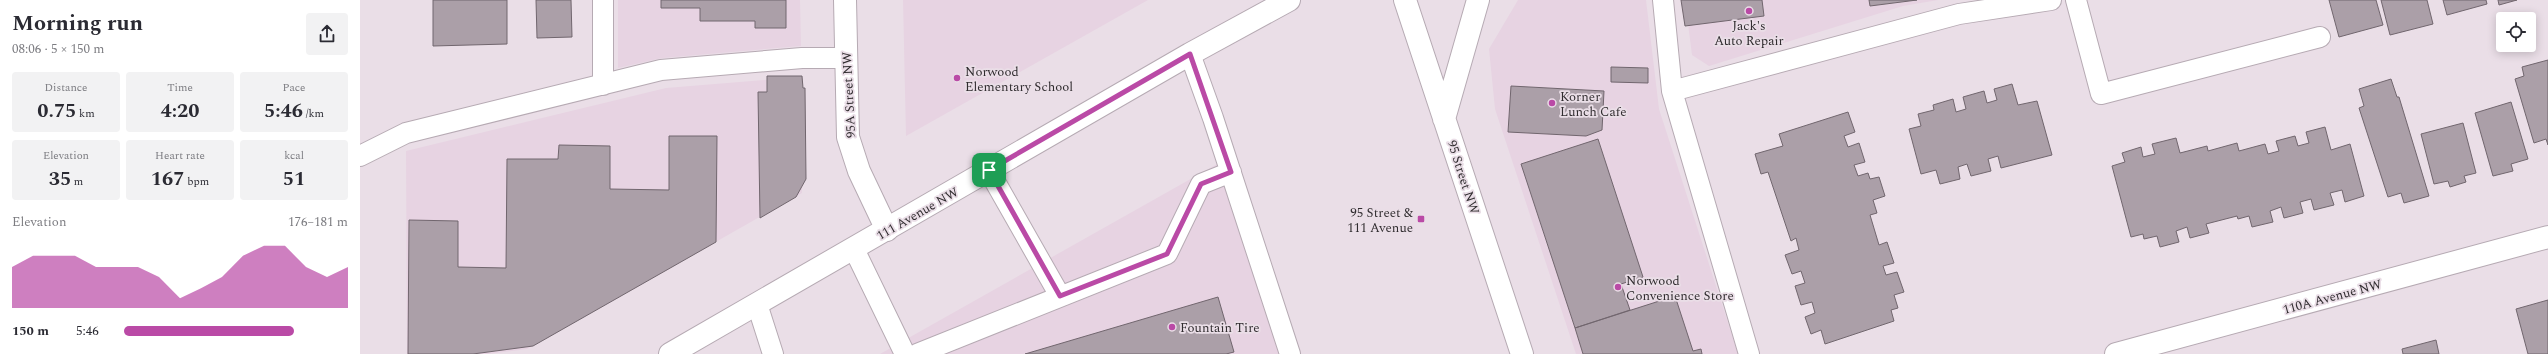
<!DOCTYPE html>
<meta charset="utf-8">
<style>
body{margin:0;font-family:Spectral,serif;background:#f2f2f3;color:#2b2b33;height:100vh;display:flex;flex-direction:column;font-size:15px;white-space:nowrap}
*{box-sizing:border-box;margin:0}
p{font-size:13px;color:#7c7c81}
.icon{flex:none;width:22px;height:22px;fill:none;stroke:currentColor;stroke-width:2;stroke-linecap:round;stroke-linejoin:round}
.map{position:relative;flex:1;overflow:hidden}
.panel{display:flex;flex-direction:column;background:#fff;width:360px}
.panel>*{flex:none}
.tools{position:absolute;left:2136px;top:12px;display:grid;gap:8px}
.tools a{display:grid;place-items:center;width:40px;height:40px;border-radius:4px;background:#fff;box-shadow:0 2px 10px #0003;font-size:20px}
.pin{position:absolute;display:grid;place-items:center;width:34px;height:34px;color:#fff;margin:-17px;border-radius:8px;box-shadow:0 2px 6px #0006}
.round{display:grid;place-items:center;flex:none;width:42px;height:42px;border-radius:4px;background:#f2f2f3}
.headline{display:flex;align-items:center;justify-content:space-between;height:68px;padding:0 12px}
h1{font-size:22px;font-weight:700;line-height:30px}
.figures{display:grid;grid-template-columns:repeat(3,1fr);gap:6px;height:68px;padding:4px 12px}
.figures div{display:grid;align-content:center;border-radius:4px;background:#f2f2f3;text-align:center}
.figures b{font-size:20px;font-weight:700}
.figures small{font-size:11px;font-weight:400}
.figures p{font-size:11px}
.chart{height:112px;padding:8px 12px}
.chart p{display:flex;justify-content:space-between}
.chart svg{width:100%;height:72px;margin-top:4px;fill:#ba4aa6;opacity:.7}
ul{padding:0 12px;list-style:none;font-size:13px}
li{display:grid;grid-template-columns:64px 48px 1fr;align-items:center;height:30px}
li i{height:10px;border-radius:5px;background:#ba4aa6}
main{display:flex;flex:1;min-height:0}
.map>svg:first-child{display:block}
</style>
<main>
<section class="panel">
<div class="headline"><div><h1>Morning run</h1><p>08:06 · 5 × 150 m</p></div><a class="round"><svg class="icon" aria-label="share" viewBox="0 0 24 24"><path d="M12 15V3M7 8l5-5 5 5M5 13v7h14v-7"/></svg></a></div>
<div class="figures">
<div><p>Distance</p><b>0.75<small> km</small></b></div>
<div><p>Time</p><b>4:20</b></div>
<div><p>Pace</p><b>5:46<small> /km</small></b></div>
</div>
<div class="figures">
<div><p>Elevation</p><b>35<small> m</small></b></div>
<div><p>Heart rate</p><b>167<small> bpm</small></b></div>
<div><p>kcal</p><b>51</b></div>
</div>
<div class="chart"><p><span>Elevation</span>176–181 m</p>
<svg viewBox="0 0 160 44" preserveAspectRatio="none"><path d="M0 44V19L10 12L20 12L30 12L40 19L50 19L60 19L70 25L80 38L90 32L100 25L110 12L120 6L130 6L140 19L150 25L160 19V44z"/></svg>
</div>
<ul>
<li><b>150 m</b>5:46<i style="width:76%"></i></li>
</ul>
</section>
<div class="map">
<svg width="2188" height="354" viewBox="0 0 2188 354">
<rect width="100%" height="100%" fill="#eadee7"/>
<path fill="#e7d3e2" d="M258,0H440L441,46L302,58L258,68Z
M543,0H788L546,136Z
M1158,0H1286L1299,109L1378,354H1216L1135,109L1129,49Z
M1325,0H1578L1543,6L1349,66L1332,55Z
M441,77L442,193L167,349L128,354H47L46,151L306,88Z
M859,163L921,354H520Z"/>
<path fill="#ab9fa8" stroke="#71666e" d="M73,0H147V44L73,46Z
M176,0H211L212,37L177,38Z
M301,0H426V28H395V21H340V8H301Z
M1321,0H1402L1404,16L1325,26Z
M1509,0H1557L1510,6Z
M1969,0H2016L2023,25L1979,37Z
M2021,0H2067L2073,24L2030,35Z
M2083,0H2126L2127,4L2087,15Z
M2138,0H2157L2139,5Z
M2188,60V145L2186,139L2174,143L2155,79L2164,76L2162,67Z
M1251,67L1288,68V83L1251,82Z
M407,76H442L443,88H445L446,179L436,197L400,218L398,92H407Z
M2031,79L2037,97H2039L2069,196L2044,203L2041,193L2028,197L1999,108L2004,106L1999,89Z
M1652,84L1658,105L1677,101L1692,155L1641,168L1638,156L1628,159L1631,171L1611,176L1607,164L1598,167L1600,179L1580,184L1576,170L1561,174L1549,129L1561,126L1558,114L1574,110L1573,105L1593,99L1596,112L1606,109L1603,97L1624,91L1627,103L1637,100L1634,89Z
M1151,86L1244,91L1242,130L1226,136L1148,132Z
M2151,102L2168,159L2151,164L2153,171L2133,176L2115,113Z
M1488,112L1495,132L1484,136L1488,147L1499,143L1505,162L1494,165L1498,176L1508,173L1510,179L1519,177L1525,196L1513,200L1517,213L1510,215L1519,245L1527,242L1534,263L1523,266L1526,275L1537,272L1544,292L1534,295L1538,308L1531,310L1534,321L1465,344L1461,330L1451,334L1445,317L1455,313L1452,302L1441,305L1435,286L1445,283L1441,271L1432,274L1425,255L1439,250L1436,238L1431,241L1408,172L1401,174L1395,154L1423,146L1419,134Z
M2103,123L2116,173L2104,176L2106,182L2090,187L2088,181L2074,184L2061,134Z
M1965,127L1971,150L1990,144L2004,196L1985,202L1982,190L1970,193L1974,205L1954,210L1951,199L1940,202L1943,213L1924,218L1921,207L1910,211L1913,222L1892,227L1889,216L1878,219L1877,216L1846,224L1849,233L1830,238L1827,227L1816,231L1819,242L1800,247L1797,236L1784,239L1783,234L1771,237L1752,166L1765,162L1762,153L1781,147L1783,157L1795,154L1792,144L1816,138L1820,153L1847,146L1848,151L1877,143L1879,151L1905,144L1908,154L1919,151L1916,141L1935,136L1938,146L1949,143L1946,132Z
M309,136H357L356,242L173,346L113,354H48L49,220L98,221V267L146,268L147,159H198L199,145L250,146V189L309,190Z
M1238,139L1283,277L1261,284L1270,310L1215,328L1161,164Z
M1315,296L1333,351L1341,349L1342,354H1223L1215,328Z
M858,297L874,352L866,354H665Z
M2188,300V354H2168L2156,309Z
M2076,340L2079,354H2043L2042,349Z"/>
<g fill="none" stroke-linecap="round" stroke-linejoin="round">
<defs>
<path id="lane" d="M243,0V85
M1303,0L1312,91L1389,354
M1716,0L1741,94L1960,37
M830,54L853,118L930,354
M1312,91L1599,14L1691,0
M0,156L46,133L301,70L442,58H485
M629,171L700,296
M494,249L545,354
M397,304L413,354
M557,354L807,254L841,184L871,172"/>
<path id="street" d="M485,0L488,137L499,171L527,230
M1756,354L2188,237"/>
<path id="secondary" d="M1045,0L1162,354
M1084,119L1118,0
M310,354L830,54L929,0"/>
</defs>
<use href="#lane" stroke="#b6aab3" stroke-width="22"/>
<use href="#street" stroke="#b6aab3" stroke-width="24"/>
<use href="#secondary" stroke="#b6aab3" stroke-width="24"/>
<use href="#lane" stroke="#fff" stroke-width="20"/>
<use href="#street" stroke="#fff" stroke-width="22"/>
<use href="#secondary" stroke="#fff" stroke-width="22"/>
</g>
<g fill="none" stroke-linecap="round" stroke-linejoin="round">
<defs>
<path id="route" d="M830,54L871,172L841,184L807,254L700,296L629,170Z"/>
</defs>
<use href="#route" stroke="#fff" stroke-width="8"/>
<use href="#route" stroke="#ba4aa6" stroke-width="5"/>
</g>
<g fill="#ba4aa6" stroke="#eadee7" stroke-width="1.5">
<circle cx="1389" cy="11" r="4"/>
<circle cx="597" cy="78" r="4"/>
<circle cx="1192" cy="103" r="4"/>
<rect x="1057" y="215" width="8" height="8" rx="2"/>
<circle cx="1258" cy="287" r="4"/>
<circle cx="812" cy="327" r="4"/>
</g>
<g text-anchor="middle" stroke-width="3.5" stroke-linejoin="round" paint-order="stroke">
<g font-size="13" fill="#302c2f" stroke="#eadee7" text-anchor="start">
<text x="1389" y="30" text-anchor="middle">Jack's<tspan x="1389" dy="15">Auto Repair</tspan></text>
<text x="605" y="76">Norwood<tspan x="605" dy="15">Elementary School</tspan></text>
<text x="1200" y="101">Korner<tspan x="1200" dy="15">Lunch Cafe</tspan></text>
<text x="1053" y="217" text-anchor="end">95 Street &amp;<tspan x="1053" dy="15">111 Avenue</tspan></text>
<text x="1266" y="285">Norwood<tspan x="1266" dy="15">Convenience Store</tspan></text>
<text x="820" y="332">Fountain Tire</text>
</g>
<g font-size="13" fill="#302c2f" stroke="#eadee7">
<text transform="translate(488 95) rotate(-93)" y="5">95A Street NW</text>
<text transform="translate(1104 177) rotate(72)" y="5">95 Street NW</text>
<text transform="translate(557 213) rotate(-30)" y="5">111 Avenue NW</text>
<text transform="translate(1972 296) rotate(-15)" y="5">110A Avenue NW</text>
</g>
</g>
</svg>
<div class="tools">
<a><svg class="icon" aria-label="locate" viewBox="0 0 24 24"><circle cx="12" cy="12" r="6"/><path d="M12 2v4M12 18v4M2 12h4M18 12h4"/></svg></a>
</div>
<div class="pin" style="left:629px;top:170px;background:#1e9e55"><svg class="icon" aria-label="arrive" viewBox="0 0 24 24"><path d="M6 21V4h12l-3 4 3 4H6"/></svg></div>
</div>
</main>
